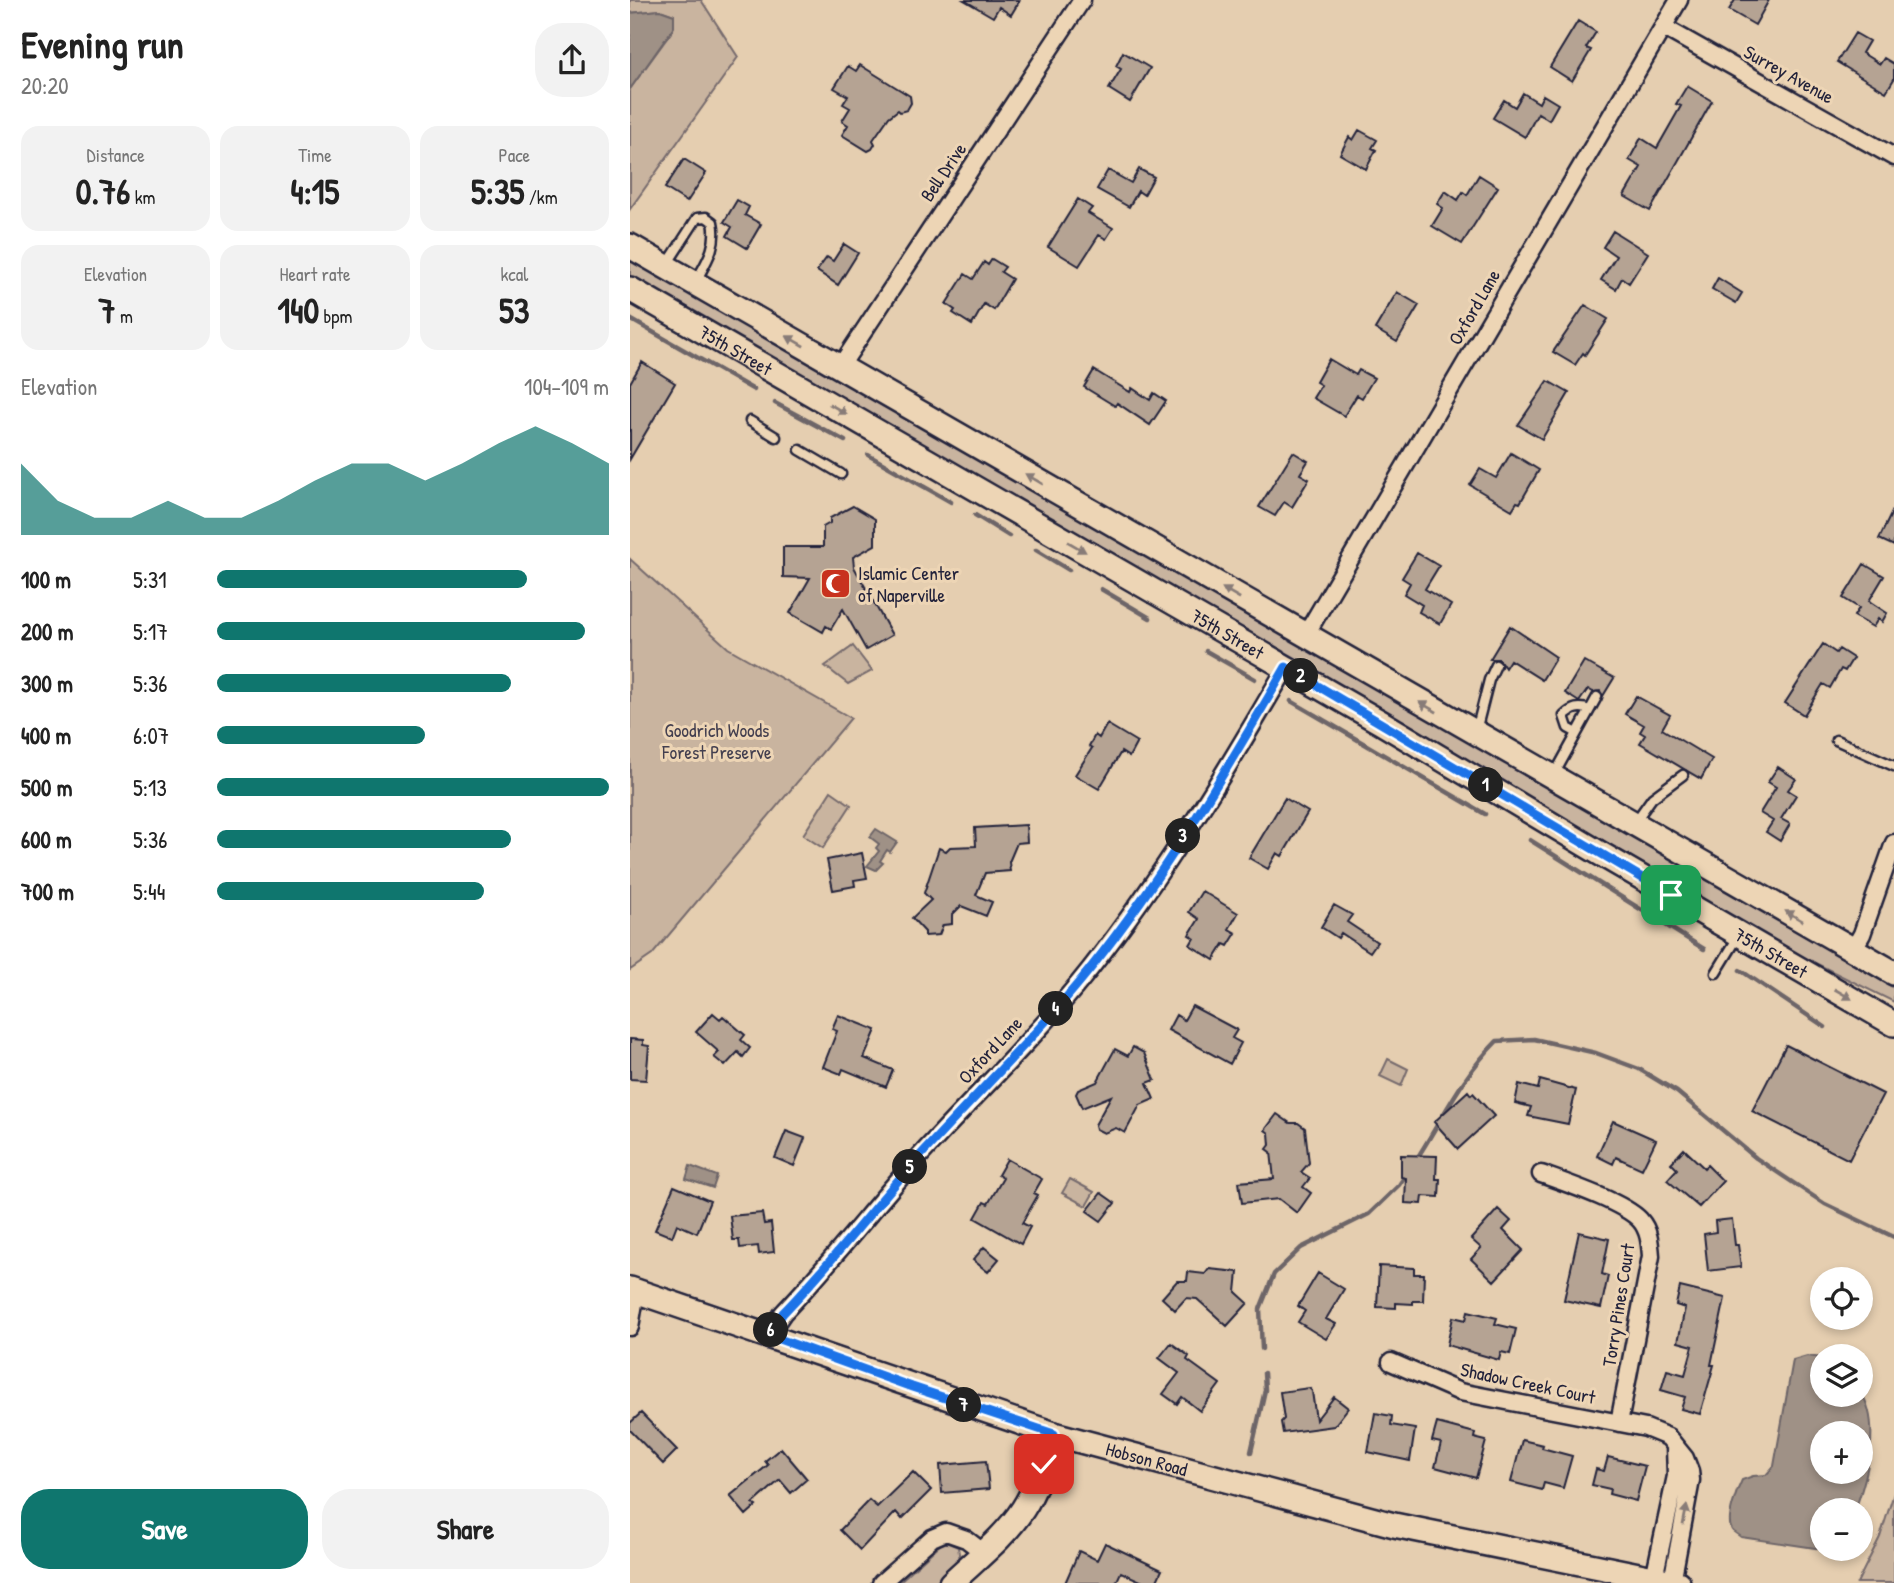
<!DOCTYPE html>
<meta charset="utf-8">
<style>
body{margin:0;font-family:"Patrick Hand",sans-serif;background:#f2f2f2;color:#222;height:100vh;display:flex;flex-direction:column;font-size:26px;white-space:nowrap}
*{box-sizing:border-box;margin:0}
p{font-size:23px;color:#767676}
.icon{flex:none;width:38px;height:38px;fill:none;stroke:currentColor;stroke-width:2;stroke-linecap:round;stroke-linejoin:round}
.map{position:relative;flex:1;overflow:hidden}
.panel{display:flex;flex-direction:column;background:#fff;width:630px}
.panel>*{flex:none}
.controls{position:absolute;left:1180px;top:1267px;display:grid;gap:14px}
.controls a{display:grid;place-items:center;width:63px;height:63px;border-radius:50%;background:#fff;box-shadow:0 4px 10px #0003;font-size:35px}
.pin{position:absolute;display:grid;place-items:center;width:60px;height:60px;color:#fff;margin:-30px;border-radius:14px;box-shadow:0 4px 10px #0006}
.km{position:absolute;width:35px;height:35px;margin:-18px;border-radius:50%;background:#222;color:#fff;font-size:19px;line-height:35px;text-align:center}
.round{display:grid;place-items:center;flex:none;width:74px;height:74px;border-radius:28px;background:#f2f2f2}
.overview{display:flex;align-items:center;justify-content:space-between;height:119px;padding:0 21px}
h1{font-size:38px;font-weight:700;line-height:52px}
.stats{display:grid;grid-template-columns:repeat(3,1fr);gap:10px;height:119px;padding:7px 21px}
.stats div{display:grid;align-content:center;border-radius:18px;background:#f2f2f2;text-align:center}
.stats b{font-size:35px;font-weight:700}
.stats small{font-size:19px;font-weight:400}
.stats p{font-size:19px}
.chart{height:196px;padding:14px 21px}
.chart p{display:flex;justify-content:space-between}
.chart svg{width:100%;height:126px;margin-top:7px;fill:#0f766e;opacity:.7}
.button{display:flex;gap:14px;margin-top:auto;padding:14px 21px}
.button a{flex:1;height:80px;border-radius:28px;background:#0f766e;color:#fff;font-size:28px;font-weight:700;line-height:80px;text-align:center}
.button a+a{background:#f2f2f2;color:#222}
ul{padding:0 21px;list-style:none;font-size:23px}
li{display:grid;grid-template-columns:112px 84px 1fr;align-items:center;height:52px}
li i{height:18px;border-radius:9px;background:#0f766e}
main{display:flex;flex:1;min-height:0}
.map>svg:first-child{display:block}
</style>
<main>
<section class="panel">
<div class="overview"><div><h1>Evening run</h1><p>20:20</p></div><a class="round"><svg class="icon" aria-label="share" viewBox="0 0 24 24"><path d="M12 15V3M7 8l5-5 5 5M5 13v7h14v-7"/></svg></a></div>
<div class="stats">
<div><p>Distance</p><b>0.76<small> km</small></b></div>
<div><p>Time</p><b>4:15</b></div>
<div><p>Pace</p><b>5:35<small> /km</small></b></div>
</div>
<div class="stats">
<div><p>Elevation</p><b>7<small> m</small></b></div>
<div><p>Heart rate</p><b>140<small> bpm</small></b></div>
<div><p>kcal</p><b>53</b></div>
</div>
<div class="chart"><p><span>Elevation</span>104–109 m</p>
<svg viewBox="0 0 160 44" preserveAspectRatio="none"><path d="M0 44V19L10 32L20 38L30 38L40 32L50 38L60 38L70 32L80 25L90 19L100 19L110 25L120 19L130 12L140 6L150 12L160 19V44z"/></svg>
</div>
<ul>
<li><b>100 m</b>5:31<i style="width:79%"></i></li>
<li><b>200 m</b>5:17<i style="width:94%"></i></li>
<li><b>300 m</b>5:36<i style="width:75%"></i></li>
<li><b>400 m</b>6:07<i style="width:53%"></i></li>
<li><b>500 m</b>5:13<i style="width:100%"></i></li>
<li><b>600 m</b>5:36<i style="width:75%"></i></li>
<li><b>700 m</b>5:44<i style="width:68%"></i></li>
</ul>
<div class="button"><a>Save</a><a>Share</a></div>
</section>
<div class="map">
<svg width="1264" height="1583" viewBox="0 0 1264 1583">
<rect width="100%" height="100%" fill="#e5ceb0"/>
<filter id="ink" filterUnits="userSpaceOnUse"><feTurbulence type="fractalNoise" baseFrequency=".0143" numOctaves="2"/><feDisplacementMap in="SourceGraphic" scale="14" xChannelSelector="R" yChannelSelector="G"/><feConvolveMatrix kernelMatrix="1 2 1 2 8 2 1 2 1" color-interpolation-filters="sRGB"/></filter>
<g filter="url(#ink)">
<path fill="#c9b49f" stroke="#766b6d" stroke-width="2" d="M0,0H71L108,57L0,209V89L43,30L44,15L30,10L0,13Z
M0,256L1264,988V1002L1169,955L837,761L0,280Z
M0,559L98,648L221,718L22,955L0,970Z
M223,646L242,671L218,684L195,666Z
M201,791L221,805L193,848L173,835Z
M758,1059L778,1069L771,1086L750,1076Z
M440,1179L464,1192L456,1206L432,1193Z
M1264,1493V1583H1227L1250,1537Z
M314,1541L328,1547L330,1560L305,1583H268Z"/>
<path fill="#9f9186" stroke="#6d6568" stroke-width="2" fill-rule="evenodd" d="M30,10L44,15V27L0,89V13Z
M246,829L267,842L260,852L257,850L250,861L253,863L246,870L237,866L249,851L246,848L249,844L240,837Z
M60,1166L87,1176L83,1188L56,1179Z
M1177,1356L1192,1358V1395H1230V1391C1252,1423 1237,1477 1225,1510H1192V1549L1111,1537C1109,1535 1103,1532 1102,1530C1095,1520 1107,1490 1112,1480L1123,1476L1136,1475L1144,1466L1163,1360ZM1230,1433V1472H1192V1433Z"/>
<g fill="none" stroke-linecap="round" stroke-linejoin="round">
<path stroke="#6d6568" stroke-width="4.5" d="M0,319L124,390
M145,403L215,441
M238,455L321,502
M345,515L379,536
M406,550L439,570
M471,589L520,618
M576,651L625,679
M661,701L855,814
M900,840L1074,949
M1110,970L1195,1027
M786,1160C813,1118 831,1077 867,1041L904,1039L966,1053L1009,1069L1047,1092L1126,1158L1195,1204L1264,1237
M632,1349L630,1309L644,1274L671,1248L739,1214L769,1185L777,1173
M621,1452L635,1390L634,1373"/>
</g>
<path fill="#b5a393" stroke="#22223b" stroke-width="2" d="M334,0H390L381,15L369,7L363,17Z
M1105,0H1139L1125,25L1099,10Z
M948,21L966,32L956,48L961,50L942,81L920,67Z
M1225,33L1239,41L1232,53L1250,64L1254,58L1264,64V79L1256,92L1207,62Z
M493,52L520,68L500,102L479,89L491,69L486,66Z
M230,65L280,96L281,103L277,110L270,112L268,110L259,117L243,140L245,144L242,149L238,151L212,135L218,125L212,121L220,108L213,104L218,96L204,88L218,66L226,71Z
M1057,86L1082,101L1020,211L994,196L1011,167L999,160L1011,138L1027,148L1051,106L1046,104Z
M893,93L909,103L913,95L928,104L919,120L908,113L895,137L863,118L874,100L885,107Z
M729,130L747,140L742,148L746,150L736,169L710,154L719,137L723,140Z
M54,159L76,173L57,202L35,188Z
M509,169L524,177L514,195L508,191L499,207L467,189L478,170L501,183Z
M849,175L868,187L832,244L802,226L813,208L807,204L815,191L828,200L833,192L837,195Z
M448,199L462,208L458,213L483,228L476,239L469,235L449,266L418,247Z
M107,200L119,207L115,215L131,224L117,248L97,236L102,227L94,222Z
M983,231L1018,253L999,283L992,278L986,289L971,280L986,256L973,247Z
M214,244L228,253L208,285L187,271L197,257L203,261Z
M362,259L375,267L371,272L382,279L364,310L354,304L342,325L323,313L325,310L316,304L335,274L343,279L354,262L358,265Z
M1088,278L1112,293L1106,303L1082,289Z
M767,292L789,305L767,342L745,329Z
M955,305L978,319L955,355L953,353L945,365L923,352Z
M699,359L726,375L729,370L744,378L732,398L727,395L714,416L683,398L691,385L686,382Z
M12,362L45,383L0,459V383Z
M464,370L500,392L502,388L520,400L524,393L536,401L520,425L487,403L485,406L454,387Z
M918,381L939,393L912,439L888,425Z
M663,452L678,461L670,474L679,479L662,507L654,502L645,516L629,507Z
M881,453L909,470L890,503L887,502L882,510L840,485L850,469L866,478Z
M223,506L245,519V545L223,557L224,567L262,635L236,650L213,609L201,629L196,626L193,632L160,613L180,578L153,577V547H193V527L200,523V518Z
M1264,508V546L1249,539Z
M787,553L809,566L795,589L821,605L810,624L789,612L792,605L774,594L780,583L772,578Z
M1234,564L1254,576L1239,601L1257,613L1252,622L1248,619L1243,627L1224,616L1229,608L1213,598Z
M880,626L926,657L912,680L880,660L875,668L869,659H860Z
M1193,644L1206,653L1209,649L1223,658L1215,671L1211,669L1200,688L1193,684L1174,715L1155,703Z
M954,661L984,678L973,696L970,691L963,692L958,689L949,702L935,693Z
M1006,696L1040,715L1032,729L1082,759L1071,779L1010,743L1015,735L1010,732L1014,725L995,714Z
M477,724L507,742L499,757L491,752L469,789L445,775L462,748L459,746L465,735L469,738Z
M1148,767L1166,779L1158,790L1166,795L1151,819L1160,824L1150,841L1136,832L1143,821L1130,813L1146,787L1138,782Z
M655,798L678,812L652,856L647,853L638,869L619,858Z
M396,825L397,842L387,843L379,862L380,871L355,873L346,895L362,902L356,916L331,906L322,915V924L313,925L309,935L295,936V932L282,918L301,900L294,893L309,848L316,851L320,847L346,846L345,828Z
M232,853L237,878L224,880L225,886L203,890L197,860Z
M572,891L608,913L599,929L606,933L598,946L594,944L584,960L560,945L564,938L559,935L569,919L559,912Z
M704,905L722,915L717,922L747,942L740,952L711,933L708,938L691,927Z
M562,1006L607,1030L602,1038L611,1043L600,1064L538,1030L546,1015L554,1020Z
M83,1013L90,1019L93,1016L115,1035L111,1040L120,1048L113,1057L108,1052L95,1066L84,1057L89,1052L66,1032Z
M208,1015L246,1030L234,1058L263,1070L256,1087L213,1069L211,1074L193,1067L207,1031L202,1029Z
M0,1039L13,1040V1045L19,1046L16,1080L0,1079Z
M1156,1045L1253,1094L1219,1160L1122,1111Z
M503,1047L514,1053L525,1080L517,1083L524,1099L510,1105L495,1133L486,1128L474,1133L466,1129L465,1125L481,1096L452,1108L446,1094L448,1090L467,1082L485,1049L498,1056Z
M910,1080L946,1090L938,1124L898,1116L901,1107L885,1103L889,1084L908,1089Z
M838,1091L841,1095L843,1093L864,1116L828,1149L804,1122Z
M647,1114L660,1123H668L675,1128L679,1163L671,1172L680,1178L673,1187L681,1193L667,1213L649,1199L612,1203L609,1182L644,1179L641,1152L637,1149L640,1145L639,1133L635,1130Z
M983,1121L1026,1140L1012,1169L986,1157L983,1164L967,1156Z
M156,1131L175,1138L164,1166L145,1158Z
M1054,1149L1074,1168L1077,1165L1093,1181L1069,1207L1037,1180L1047,1169L1041,1163Z
M771,1155L807,1156L806,1179H810L809,1197L793,1196L792,1204L775,1203L776,1178L771,1177Z
M377,1159L412,1179L404,1193L408,1195L392,1223L400,1227L391,1244L345,1218L354,1202L358,1204L373,1178L368,1175Z
M44,1186L80,1201L67,1233L47,1224L42,1237L25,1230Z
M471,1193L485,1203L471,1221L457,1211Z
M868,1209L881,1221L873,1230L893,1250L864,1281L841,1259L851,1248L841,1239Z
M132,1213L134,1224L141,1223L144,1252L129,1254L128,1246L110,1248L109,1240H103L100,1216Z
M1102,1219L1105,1245H1108L1111,1267L1078,1271L1074,1234L1086,1232L1085,1221Z
M949,1232L979,1239L972,1274L978,1276L971,1308L934,1300Z
M354,1247L369,1259L358,1272L343,1260Z
M749,1266L784,1268V1274H794L793,1301H783V1304L766,1303V1308L747,1307Z
M579,1269L608,1272L606,1292L618,1303L597,1326L567,1299L556,1298L545,1310L532,1298L547,1281H557L558,1272L575,1274Z
M688,1273L714,1289L696,1319L706,1324L696,1339L668,1322L675,1311L668,1306Z
M1050,1287L1095,1298L1081,1365H1084L1070,1414L1051,1409L1055,1397L1031,1390L1037,1370L1055,1375L1063,1346L1048,1342L1055,1308L1046,1305Z
M838,1311L867,1318L865,1324L886,1329L880,1354L871,1352L869,1360L817,1345L823,1317L836,1320Z
M541,1343L559,1356L557,1360L590,1384L570,1411L552,1397L547,1404L533,1394L549,1373L529,1358Z
M679,1388L682,1391L686,1420L704,1397L718,1408L704,1426L653,1433L651,1422L654,1419L650,1392Z
M11,1413L47,1450L33,1464L0,1430V1423Z
M745,1413L762,1416L761,1425L785,1429L780,1461L738,1452Z
M807,1423L845,1433L844,1438L856,1441L846,1478L805,1467L811,1443L802,1441Z
M892,1440L913,1445L912,1448L942,1456L933,1488L914,1483L912,1490L881,1482Z
M151,1448L177,1479L161,1493L150,1480L123,1504L126,1506L116,1515L100,1496L138,1465L135,1461Z
M978,1457L1015,1466L1006,1501L979,1494L980,1489L962,1485L966,1469L974,1471Z
M356,1461L359,1489L312,1493L310,1465Z
M283,1472L301,1490L272,1519L266,1512L230,1550L210,1530L239,1500L247,1507Z
M475,1543L532,1570L526,1583H515L491,1572L486,1583H435L449,1551L467,1560Z"/>
<g fill="none" stroke-linecap="round" stroke-linejoin="round">
<defs>
<path id="lane" d="M36,266L67,218L76,217L83,222C88,245 77,261 66,281
M120,421L146,437
M170,450L211,474
M846,731L859,680L866,665
M947,733L938,728L934,716C942,708 949,706 960,710
M1206,740L1264,766
M924,775L967,697
M1005,822L1022,798L1053,775
M1086,973L1108,937"/>
<path id="street" d="M1033,27L1264,157
M210,367L452,0
M675,636L1049,0
M1223,950L1232,934L1264,843
M911,1174C936,1183 993,1202 1010,1220C1019,1230 1020,1243 1021,1256L989,1423
M0,1327L6,1291
M138,1335L153,1313C197,1267 236,1217 278,1169C338,1102 404,1040 460,969C534,875 596,771 656,668
M761,1362L830,1392L1016,1428L1038,1437L1055,1458L1060,1471L1061,1480L1042,1582
M1024,1578L1046,1476L1045,1447
M251,1583L302,1538L316,1532L336,1539L353,1552"/>
<g id="secondary">
<path d="M0,246L1264,973"/>
<path id="s1" d="M0,289L752,723L971,854L1264,1024"/>
<path id="s2" d="M0,1289L424,1434L764,1525L1048,1583"/>
<path d="M321,1583C345,1560 375,1537 393,1509C408,1486 415,1459 424,1434"/>
</g>
</defs>
<use href="#lane" stroke="#22223b" stroke-width="13"/>
<use href="#street" stroke="#22223b" stroke-width="21"/>
<use href="#secondary" stroke="#22223b" stroke-width="28"/>
<use href="#lane" stroke="#edd5b5" stroke-width="8"/>
<use href="#street" stroke="#edd5b5" stroke-width="16"/>
<use href="#secondary" stroke="#edd5b5" stroke-width="23"/>
</g>
<defs><path id="oneway-solid" d="M-6-.8H1V-3.2L6.5 0L1 3.2V.8H-6Z" transform="scale(1.75)"/></defs>
<g fill="#887c78">
<use href="#oneway-solid" transform="translate(165 341) rotate(-150)"/>
<use href="#oneway-solid" transform="translate(208 409) rotate(30)"/>
<use href="#oneway-solid" transform="translate(404 479) rotate(-150)"/>
<use href="#oneway-solid" transform="translate(447 547) rotate(30)"/>
<use href="#oneway-solid" transform="translate(601 593) rotate(-150)"/>
<use href="#oneway-solid" transform="translate(798 707) rotate(-150)"/>
<use href="#oneway-solid" transform="translate(1164 916) rotate(-150)"/>
<use href="#oneway-solid" transform="translate(1213 994) rotate(30)"/>
<use href="#oneway-solid" transform="translate(1055 1515) rotate(-79)"/>
</g>
</g>
<g fill="none" stroke-linecap="round" stroke-linejoin="round" filter="url(#ink)">
<defs>
<path id="route" d="M414,1464L424,1434L282,1387L138,1335L153,1313C197,1268 236,1217 278,1169C338,1102 403,1040 460,969C534,876 596,771 656,667L1041,895"/>
</defs>
<use href="#route" stroke="#fff" stroke-width="14"/>
<use href="#route" stroke="#1a73e8" stroke-width="9"/>
</g>
<defs>
<symbol id="mosque-square" viewBox="-11 -11 22 22"><rect x="-9" y="-9" width="18" height="18" rx="4" fill="#c8321e" stroke="#edd5b5"/><path d="M3.5-4.9A6 6 0 1 0 3.5 4.9A5 5 0 1 1 3.5-4.9Z" fill="#fff"/></symbol>
</defs>
<g fill-rule="evenodd">
<use href="#mosque-square" x="188" y="566" width="35" height="35"/>
</g>
<g text-anchor="middle" stroke-width="6" stroke-linejoin="round" paint-order="stroke">
<g font-size="19" fill="#22223b" stroke="#edd5b5">
<text transform="translate(1159 74) rotate(29)" y="7">Surrey Avenue</text>
<text transform="translate(313 172) rotate(-56)" y="7">Bell Drive</text>
<text transform="translate(844 307) rotate(-60)" y="7">Oxford Lane</text>
<text dy="7" stroke="none"><textPath href="#s1" startOffset="122">75th Street</textPath></text>
<text dy="7" stroke="none"><textPath href="#s1" startOffset="690">75th Street</textPath></text>
<text dy="7" stroke="none"><textPath href="#s1" startOffset="1320">75th Street</textPath></text>
<text transform="translate(360 1050) rotate(-47)" y="7">Oxford Lane</text>
<text transform="translate(988 1305) rotate(-81)" y="7">Torry Pines Court</text>
<text transform="translate(898 1383) rotate(12)" y="7">Shadow Creek Court</text>
<text dy="7" stroke="none"><textPath href="#s2" startOffset="544">Hobson Road</textPath></text>
</g>
<g font-size="19" fill="#22223b" stroke="#edd5b5" text-anchor="start">
<text x="228" y="580">Islamic Center<tspan x="228" dy="22">of Naperville</tspan></text>
</g>
<g font-size="19" fill="#433f4f" stroke="#edd5b5">
<text x="87" y="737">Goodrich Woods<tspan x="87" dy="22">Forest Preserve</tspan></text>
</g>
</g>
</svg>
<div class="controls">
<a><svg class="icon" aria-label="locate" viewBox="0 0 24 24"><circle cx="12" cy="12" r="6"/><path d="M12 2v4M12 18v4M2 12h4M18 12h4"/></svg></a>
<a><svg class="icon" aria-label="layers" viewBox="0 0 24 24"><path d="M12 4l9 5-9 5-9-5zM3 14l9 5 9-5"/></svg></a>
<a>+</a>
<a>−</a>
</div>
<div class="pin" style="left:1041px;top:895px;background:#1e9e55"><svg class="icon" aria-label="arrive" viewBox="0 0 24 24"><path d="M6 21V4h12l-3 4 3 4H6"/></svg></div>
<div class="pin" style="left:414px;top:1464px;background:#d93025"><svg class="icon" aria-label="check" viewBox="0 0 24 24"><path d="M5 12l5 5 9-10"/></svg></div>
<b class="km" style="left:856px;top:785px">1</b>
<b class="km" style="left:671px;top:676px">2</b>
<b class="km" style="left:553px;top:836px">3</b>
<b class="km" style="left:426px;top:1009px">4</b>
<b class="km" style="left:280px;top:1167px">5</b>
<b class="km" style="left:141px;top:1330px">6</b>
<b class="km" style="left:334px;top:1405px">7</b>
</div>
</main>
